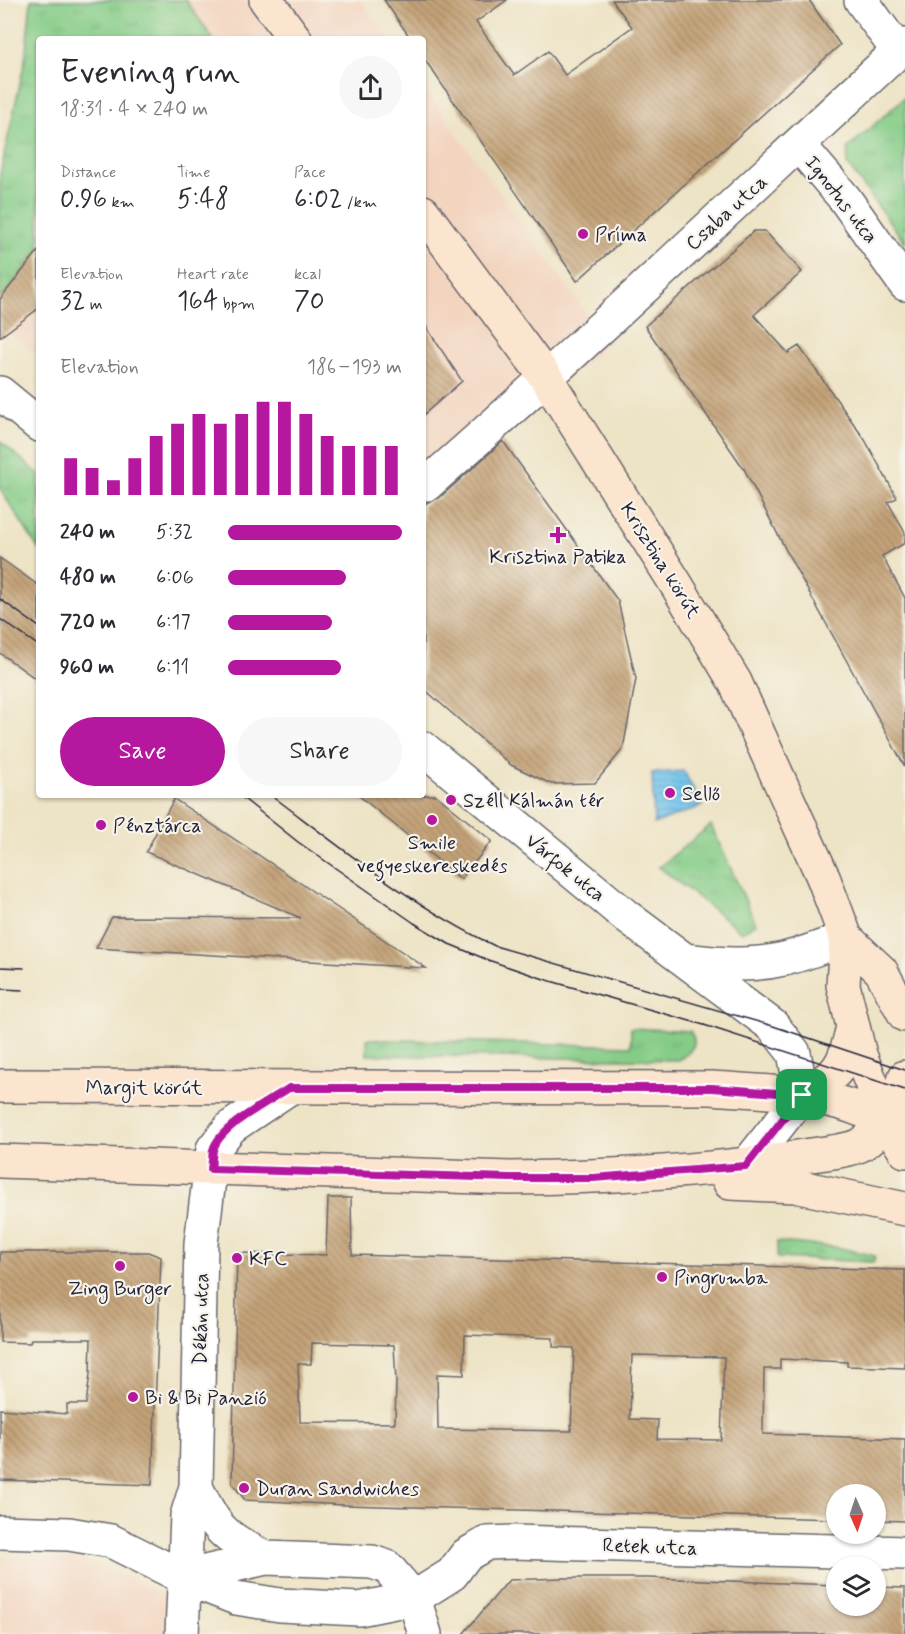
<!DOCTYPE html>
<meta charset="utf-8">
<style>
body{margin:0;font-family:Mynerve,sans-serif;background:#f7f7f7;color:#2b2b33;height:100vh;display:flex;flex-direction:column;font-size:22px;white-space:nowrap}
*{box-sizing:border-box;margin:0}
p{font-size:20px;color:#7c7c81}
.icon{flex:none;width:33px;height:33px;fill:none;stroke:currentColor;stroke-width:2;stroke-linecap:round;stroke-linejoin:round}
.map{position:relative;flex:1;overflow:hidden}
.panel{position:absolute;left:36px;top:36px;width:390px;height:762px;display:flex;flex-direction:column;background:#fff;border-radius:6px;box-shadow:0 2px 4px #0004}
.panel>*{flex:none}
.needle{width:39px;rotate:177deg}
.fabs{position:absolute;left:826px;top:1484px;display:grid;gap:12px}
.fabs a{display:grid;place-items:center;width:60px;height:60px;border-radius:50%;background:#fff;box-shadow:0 2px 4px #0004;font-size:30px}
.pin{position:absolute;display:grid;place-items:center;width:51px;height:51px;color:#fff;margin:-26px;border-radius:12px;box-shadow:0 3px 9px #0006}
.round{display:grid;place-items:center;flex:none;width:63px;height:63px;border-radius:32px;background:#f7f7f7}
.head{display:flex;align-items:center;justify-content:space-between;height:102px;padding:0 24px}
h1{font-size:33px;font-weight:600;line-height:45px}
.metrics{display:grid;grid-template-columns:repeat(3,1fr);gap:9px;height:102px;padding:6px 24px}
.metrics div{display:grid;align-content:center}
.metrics b{font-size:26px;font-weight:600}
.metrics small{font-size:16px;font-weight:400}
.metrics p{font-size:16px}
.chart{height:168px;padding:12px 24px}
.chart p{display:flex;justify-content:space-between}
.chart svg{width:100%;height:108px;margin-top:6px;stroke:#b5179e;stroke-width:6}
.cta{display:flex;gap:12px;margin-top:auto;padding:12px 24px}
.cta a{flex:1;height:69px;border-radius:36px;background:#b5179e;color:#fff;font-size:24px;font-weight:600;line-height:69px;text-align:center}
.cta a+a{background:#f7f7f7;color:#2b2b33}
ul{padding:0 24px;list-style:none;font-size:20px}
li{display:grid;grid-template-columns:96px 72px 1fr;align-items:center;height:45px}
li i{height:15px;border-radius:8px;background:#b5179e}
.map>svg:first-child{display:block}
</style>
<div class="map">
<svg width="905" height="1634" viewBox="0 0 905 1634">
<defs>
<pattern id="grass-tufts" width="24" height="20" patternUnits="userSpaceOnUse" patternTransform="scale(1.5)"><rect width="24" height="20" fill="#85cc87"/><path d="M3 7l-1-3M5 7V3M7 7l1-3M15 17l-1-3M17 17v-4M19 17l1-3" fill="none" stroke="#73af75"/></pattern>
<pattern id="water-rules" width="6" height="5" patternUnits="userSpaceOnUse" patternTransform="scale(1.5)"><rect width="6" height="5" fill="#70c3ec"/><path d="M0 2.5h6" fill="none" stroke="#61a7cb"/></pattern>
<pattern id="building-back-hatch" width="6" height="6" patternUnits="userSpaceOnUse" patternTransform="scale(1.5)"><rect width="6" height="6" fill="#c4a378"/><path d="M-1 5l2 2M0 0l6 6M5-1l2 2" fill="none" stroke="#9f8464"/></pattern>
</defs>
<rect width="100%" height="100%" fill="#f7f3e8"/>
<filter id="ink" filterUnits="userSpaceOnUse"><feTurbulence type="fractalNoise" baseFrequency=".0167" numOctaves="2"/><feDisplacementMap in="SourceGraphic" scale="12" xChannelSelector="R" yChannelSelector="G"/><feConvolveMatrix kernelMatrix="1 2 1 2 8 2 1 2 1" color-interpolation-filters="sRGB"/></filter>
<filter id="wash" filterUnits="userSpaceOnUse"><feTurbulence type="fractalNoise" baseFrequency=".008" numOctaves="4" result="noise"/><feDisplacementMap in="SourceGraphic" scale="24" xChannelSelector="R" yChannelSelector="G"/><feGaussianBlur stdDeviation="1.35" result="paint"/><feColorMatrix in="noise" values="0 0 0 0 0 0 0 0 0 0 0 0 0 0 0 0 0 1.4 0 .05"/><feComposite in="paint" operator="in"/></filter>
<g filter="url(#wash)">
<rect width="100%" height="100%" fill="#ede3c5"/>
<path fill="#f3d4bf" d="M65,0H361L389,39H63Z
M423,87L608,343L423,498Z
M39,175V355L0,325V290Z
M0,1557L82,1559L169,1596L196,1634H0Z"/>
<path fill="url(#grass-tufts)" stroke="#547761" stroke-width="1.5" d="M31,0H186L213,39H39V250L0,299V174L25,60Z
M905,97V243L847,164L848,148Z
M0,441L39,474V550L0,489Z
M711,825L756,924L742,932L659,867Z
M631,1028L690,1031C700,1045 690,1053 678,1060L367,1055V1039L631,1046Z
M777,1242L837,1247L875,1256L874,1262L777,1258Z"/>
<path fill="url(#water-rules)" stroke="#497294" stroke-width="1.5" d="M684,771L702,806L654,824L652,773Z"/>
<g id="blocks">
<path fill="url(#building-back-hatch)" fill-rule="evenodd" d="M384,0H507L476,22L514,75L548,51L565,75L632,27L612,0H809L840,45L577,281L423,57V39H411Z
M754,231H765L802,272L754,315L788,353L799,346L865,440L897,498L888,502L905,533V543L882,556L905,598V767L789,556L744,469L645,326Z
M39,250V308L0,337V299Z
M423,322L462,381L423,415Z
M503,441L618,601L636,679L623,749L595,783L551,784L511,765L423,688V506L428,502L439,498Z
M0,558L39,586V681L0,653Z
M358,795H436L492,841L461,879Z
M174,799L287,874L426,968L96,948L112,917L301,918L146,852Z
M328,1198H351L352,1255L905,1270V1368L847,1366V1362L780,1359V1369H764L763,1434L905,1439V1521L876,1520V1494H837V1519L344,1505L245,1500L232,1483L237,1253L326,1255ZM465,1335L553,1338V1347L574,1348L571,1431L438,1429L437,1374L464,1375ZM312,1343L394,1345L396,1382L395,1423L300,1422L298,1364H311ZM632,1355L724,1357L721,1440L657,1439L658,1420L630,1419Z
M0,1252H148L161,1257L152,1485L0,1480V1409L67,1414V1404H86L90,1374L91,1339H31L30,1343L0,1342Z
M561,1578H648L837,1585V1605H876V1587L905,1588V1634H463L509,1580Z"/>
</g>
</g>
<g filter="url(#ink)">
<use href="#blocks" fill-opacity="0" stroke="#69666b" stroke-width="1.5"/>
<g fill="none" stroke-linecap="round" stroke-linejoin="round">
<defs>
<path id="street" d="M861,0L898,51
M799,145L845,199L905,284
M0,393L39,425
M423,481L427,484C590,341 746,192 905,45
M423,748L627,917L773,1026L794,1053L802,1095L746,1166
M686,960C718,964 751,967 784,959C805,954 826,945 846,938
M196,1487C203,1501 210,1517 221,1529C233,1542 251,1550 266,1558
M0,1532L69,1534L111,1541L183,1577L236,1598L280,1605L359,1609L414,1598L452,1574L466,1555L487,1543L513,1542L905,1553
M183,1577L266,1558L372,1562L387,1567L414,1598L425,1634
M182,1634L187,1516L196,1487L201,1243L213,1149L231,1127L289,1088"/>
<path id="secondary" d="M266,0L295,39
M423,212L547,379L676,584L735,682L823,877L846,938L843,985L860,1055L887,1122L905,1151
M846,938L881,971L905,1015
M0,1086L712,1088C775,1093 843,1091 896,1129
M802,1095C840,1072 842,1071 853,1027
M0,1161L510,1178C608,1177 707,1172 804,1156C818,1154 851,1151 862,1144C885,1130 900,1103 905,1077
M730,1183L795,1186L905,1209"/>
</defs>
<use href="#street" stroke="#69666b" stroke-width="36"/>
<use href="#secondary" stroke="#69666b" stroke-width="36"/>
<use href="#street" stroke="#fff" stroke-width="33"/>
<use href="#secondary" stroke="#fce5cf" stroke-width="33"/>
<path stroke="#22223b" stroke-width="1.5" d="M0,599L39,627
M0,619L39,646
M239,795L298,842L414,923L449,944L488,960L547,980L704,1025L905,1090
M271,795C343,849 414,907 495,946L773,1026L905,1070
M0,967L24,968
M0,989L23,990"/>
</g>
</g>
<g fill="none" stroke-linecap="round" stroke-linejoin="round" filter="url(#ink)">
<defs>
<path id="route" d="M289,1088H712L802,1095L746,1166L593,1178H510L211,1169C212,1163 212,1156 213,1150C220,1126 268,1102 289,1088Z"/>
</defs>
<use href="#route" stroke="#fff" stroke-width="12"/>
<use href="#route" stroke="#b5179e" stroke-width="8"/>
</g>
<g fill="#b5179e" stroke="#f7f3e8" stroke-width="2">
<circle cx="583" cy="234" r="6"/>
<path d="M555 526h6v6h6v6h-6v6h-6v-6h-6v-6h6z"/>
<circle cx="670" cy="793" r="6"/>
<circle cx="451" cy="800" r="6"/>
<circle cx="432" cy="820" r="6"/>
<circle cx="101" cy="825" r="6"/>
<circle cx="237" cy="1258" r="6"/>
<circle cx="120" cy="1266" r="6"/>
<circle cx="662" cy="1277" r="6"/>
<circle cx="133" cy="1397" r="6"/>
<circle cx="244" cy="1488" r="6"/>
</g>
<g text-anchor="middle" stroke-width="4.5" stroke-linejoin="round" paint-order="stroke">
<g font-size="20" fill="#22223b" stroke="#f7f3e8">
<text transform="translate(842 199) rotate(52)" y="7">Ignotus utca</text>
<text transform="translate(726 212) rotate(-42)" y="7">Csaba utca</text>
<text transform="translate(661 560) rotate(58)" y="7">Krisztina körút</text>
<text transform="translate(566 867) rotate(39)" y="7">Várfok utca</text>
<text x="144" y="1094">Margit körút</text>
<text transform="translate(200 1319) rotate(-89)" y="7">Dékán utca</text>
<text transform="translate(650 1546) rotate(2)" y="7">Retek utca</text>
</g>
<g font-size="20" fill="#22223b" stroke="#f7f3e8" text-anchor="start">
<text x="595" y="241">Príma</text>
<text x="558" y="563" text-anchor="middle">Krisztina Patika</text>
<text x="682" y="800">Sellő</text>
<text x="463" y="807">Széll Kálmán tér</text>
<text x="113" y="832">Pénztárca</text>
<text x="432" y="849" text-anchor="middle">Smile<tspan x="432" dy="23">vegyeskereskedés</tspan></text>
<text x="249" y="1265">KFC</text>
<text x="674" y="1284">Pingrumba</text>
<text x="120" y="1295" text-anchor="middle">Zing Burger</text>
<text x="145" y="1404">Bi &amp; Bi Panzió</text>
<text x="256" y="1495">Duran Sandwiches</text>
</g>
</g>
</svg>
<div class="fabs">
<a><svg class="needle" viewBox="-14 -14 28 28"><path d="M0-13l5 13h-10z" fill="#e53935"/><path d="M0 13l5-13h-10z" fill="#7c7c81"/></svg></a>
<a><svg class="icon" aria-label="layers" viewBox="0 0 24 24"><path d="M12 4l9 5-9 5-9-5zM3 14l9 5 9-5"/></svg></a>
</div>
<div class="pin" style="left:802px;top:1095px;background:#1e9e55"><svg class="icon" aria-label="arrive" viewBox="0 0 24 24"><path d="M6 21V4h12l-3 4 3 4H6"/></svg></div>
<section class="panel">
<div class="head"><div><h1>Evening run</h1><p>18:31 · 4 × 240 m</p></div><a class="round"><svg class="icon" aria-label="share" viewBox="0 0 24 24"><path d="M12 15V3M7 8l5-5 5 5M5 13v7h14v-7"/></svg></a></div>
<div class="metrics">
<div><p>Distance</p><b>0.96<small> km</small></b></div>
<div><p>Time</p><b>5:48</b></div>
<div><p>Pace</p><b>6:02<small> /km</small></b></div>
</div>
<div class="metrics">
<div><p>Elevation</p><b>32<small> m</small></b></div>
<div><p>Heart rate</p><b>164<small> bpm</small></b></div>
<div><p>kcal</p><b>70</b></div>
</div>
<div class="chart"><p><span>Elevation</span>186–193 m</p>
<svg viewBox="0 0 160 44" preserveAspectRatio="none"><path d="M5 44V29M15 44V33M25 44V38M35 44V29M45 44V20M55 44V15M65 44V11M75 44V15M85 44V11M95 44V6M105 44V6M115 44V11M125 44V20M135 44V24M145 44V24M155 44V24"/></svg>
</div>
<ul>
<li><b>240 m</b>5:32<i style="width:100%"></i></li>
<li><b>480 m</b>6:06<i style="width:68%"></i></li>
<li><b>720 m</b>6:17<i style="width:60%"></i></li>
<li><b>960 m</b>6:11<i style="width:65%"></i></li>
</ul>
<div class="cta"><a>Save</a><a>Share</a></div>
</section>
</div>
